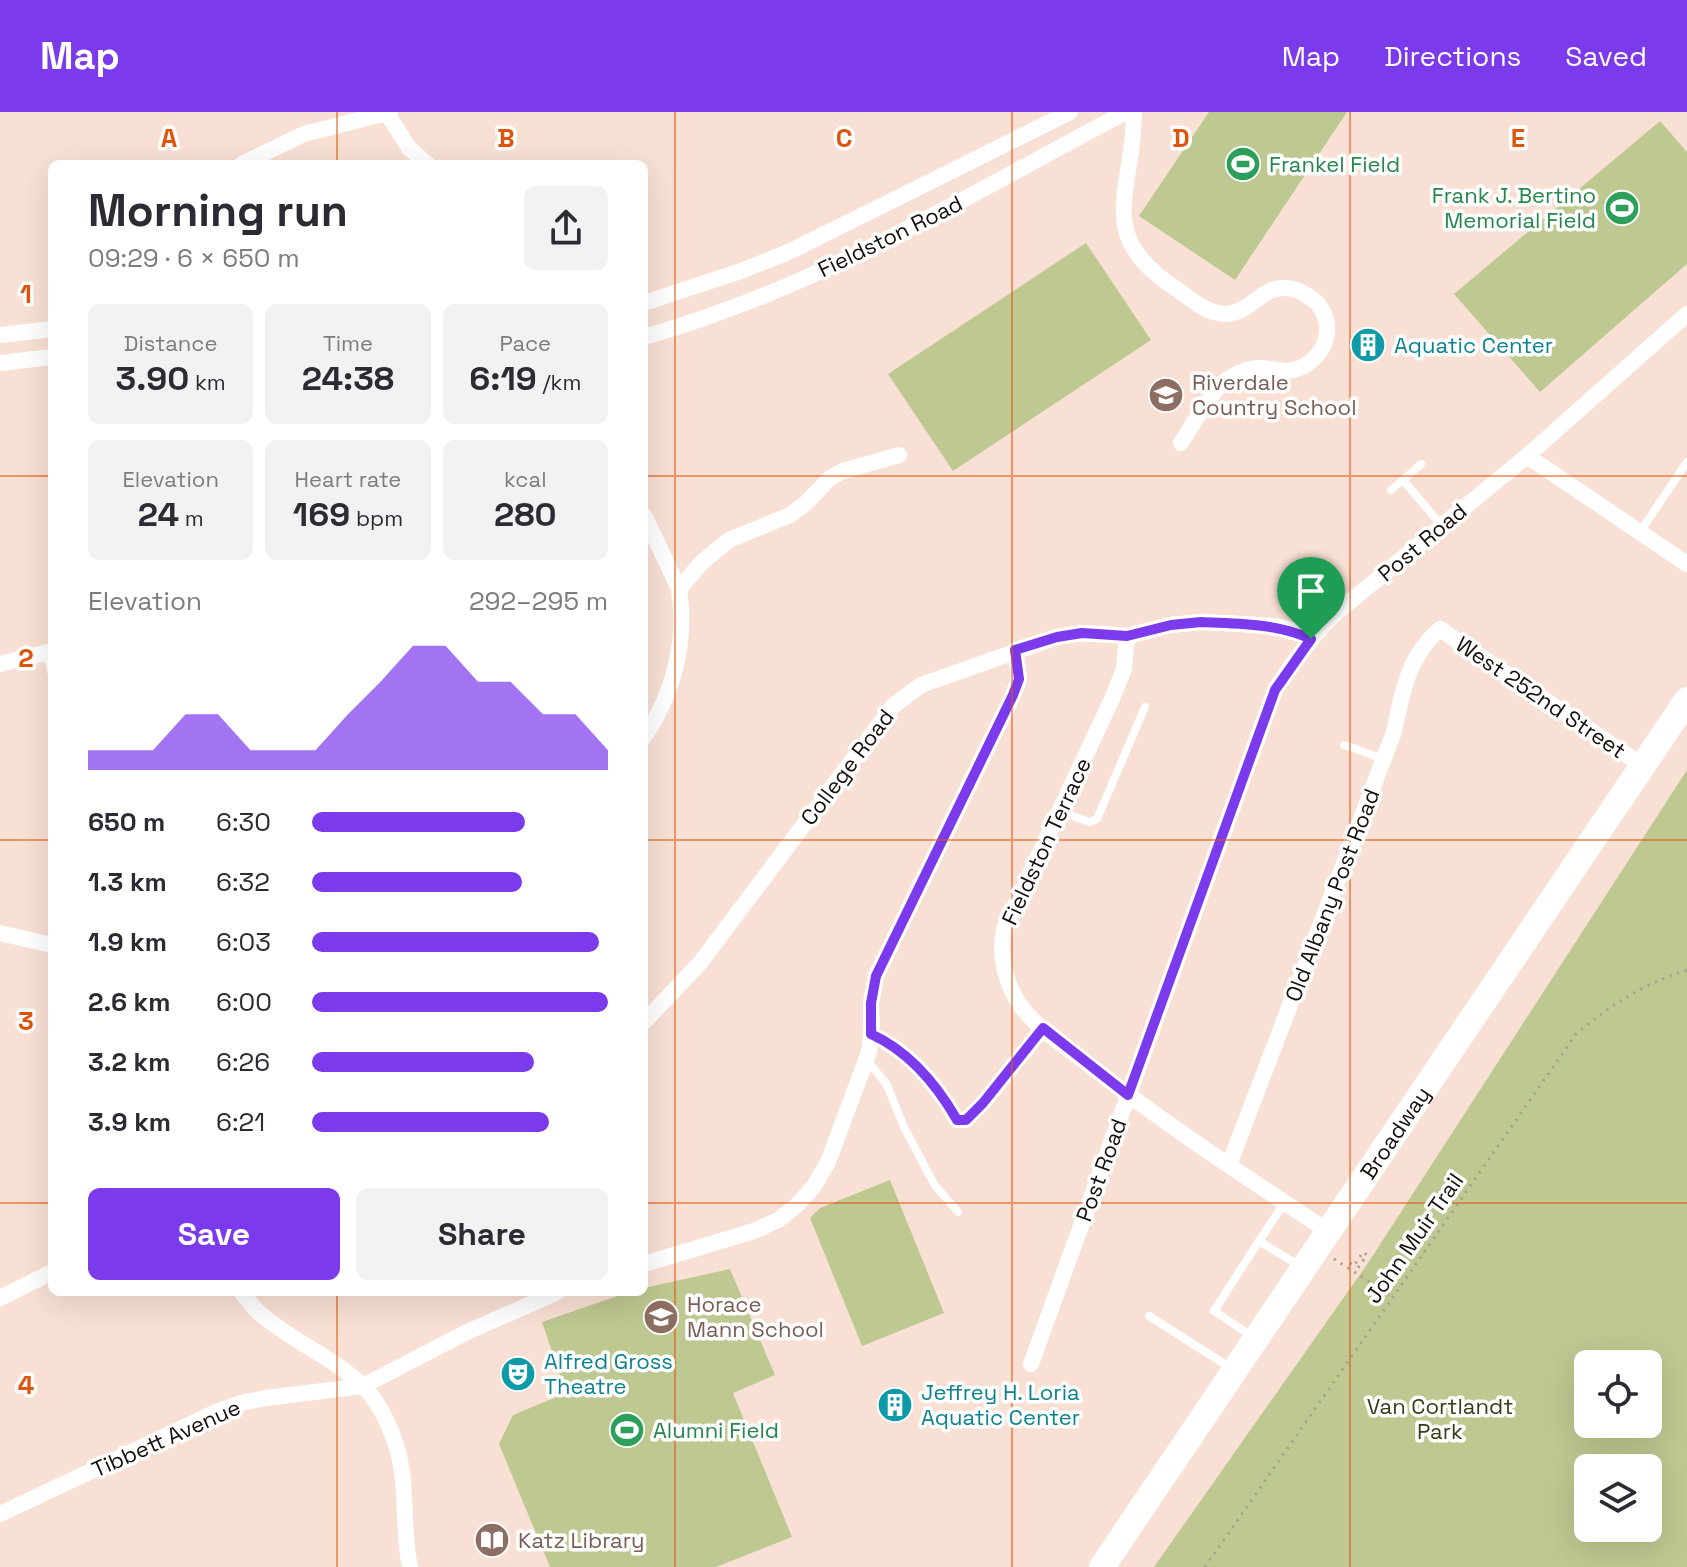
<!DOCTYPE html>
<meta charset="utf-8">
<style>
body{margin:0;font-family:"Space Grotesk",sans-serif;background:#f2f2f3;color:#2b2b33;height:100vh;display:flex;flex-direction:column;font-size:30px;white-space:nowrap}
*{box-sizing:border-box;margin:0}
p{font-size:26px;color:#7c7c81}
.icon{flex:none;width:44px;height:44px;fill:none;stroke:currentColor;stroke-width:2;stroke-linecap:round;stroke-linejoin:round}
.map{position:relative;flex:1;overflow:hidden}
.details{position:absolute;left:48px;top:48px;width:600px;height:1136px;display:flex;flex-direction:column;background:#fff;border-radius:12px;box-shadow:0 8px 32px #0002}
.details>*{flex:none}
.buttons{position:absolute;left:1574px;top:1238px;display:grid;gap:16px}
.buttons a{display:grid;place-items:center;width:88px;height:88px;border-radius:12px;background:#fff;box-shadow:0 8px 32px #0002;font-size:40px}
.pin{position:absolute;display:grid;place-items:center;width:68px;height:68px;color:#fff;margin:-82px -34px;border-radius:50% 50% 50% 0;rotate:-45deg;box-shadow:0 0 8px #0007}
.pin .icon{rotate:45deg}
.round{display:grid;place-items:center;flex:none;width:84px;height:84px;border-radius:12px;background:#f2f2f3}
.summary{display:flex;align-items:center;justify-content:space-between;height:136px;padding:0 40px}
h1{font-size:44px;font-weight:700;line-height:60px}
.stats{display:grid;grid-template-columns:repeat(3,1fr);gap:12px;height:136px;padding:8px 40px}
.stats div{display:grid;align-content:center;border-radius:12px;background:#f2f2f3;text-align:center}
.stats b{font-size:34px;font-weight:700}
.stats small{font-size:22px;font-weight:400}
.stats p{font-size:22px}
.chart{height:224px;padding:16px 40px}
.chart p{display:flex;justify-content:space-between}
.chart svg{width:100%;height:144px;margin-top:8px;fill:#7c3aed;opacity:.7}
.button{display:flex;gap:16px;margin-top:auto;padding:16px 40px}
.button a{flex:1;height:92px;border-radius:12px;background:#7c3aed;color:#fff;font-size:32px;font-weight:700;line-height:92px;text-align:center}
.button a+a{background:#f2f2f3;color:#2b2b33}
ul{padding:0 40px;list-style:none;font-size:26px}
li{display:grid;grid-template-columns:128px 96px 1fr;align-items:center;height:60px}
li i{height:20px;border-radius:10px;background:#7c3aed}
header{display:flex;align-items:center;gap:48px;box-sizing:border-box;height:112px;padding:0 40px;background:#7c3aed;color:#fff}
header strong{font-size:38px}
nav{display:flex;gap:44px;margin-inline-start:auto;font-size:28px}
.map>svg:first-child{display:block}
</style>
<header>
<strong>Map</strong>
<nav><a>Map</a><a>Directions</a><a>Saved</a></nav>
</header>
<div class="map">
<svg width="1687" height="1455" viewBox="0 0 1687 1455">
<rect width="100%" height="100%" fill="#f9e0d4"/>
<path fill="#bec891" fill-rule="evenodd" d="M1209,0H1347L1235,168L1139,104Z
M1660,9L1687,40V152L1540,280L1454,182Z
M1086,131L1151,228L953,359L888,262Z
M1687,658V1455H1154L1368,1151ZM1588,1252H1648V1312H1588ZM1588,1356H1648V1416H1588Z
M890,1068L944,1201L862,1234L810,1106L820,1096Z
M730,1157L775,1263L733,1281L792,1425L716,1455H550L499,1332L513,1303L566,1281L542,1210L629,1180H644V1176Z"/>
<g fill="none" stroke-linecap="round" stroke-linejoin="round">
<path stroke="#ae9b91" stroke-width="3" stroke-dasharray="2 6" stroke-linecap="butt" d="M1334,1147L1392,1184
M1350,1151L1354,1154L1363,1140L1367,1143L1355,1160
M1205,1455L1576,922C1611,893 1643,872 1687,858"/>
<path stroke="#fff" stroke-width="8" d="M1421,352L1403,368L1442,414
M1391,378L1403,368
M1640,420L1687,350
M47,541L52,563
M1344,633L1384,647
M1060,699L1089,710L1097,707L1145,595
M872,922C909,940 937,973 957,1008H966L983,991L1042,917
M867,948L887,973L904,1015L934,1072L958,1100
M1259,1129L1285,1090
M1149,1204L1231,1256
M1253,1225L1214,1199L1259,1129L1300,1154"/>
<path stroke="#fff" stroke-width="16" d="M386,0L409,36L427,52
M1134,0C1134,81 1092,123 1178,178C1192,188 1208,202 1226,202C1250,201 1262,174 1286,176C1299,177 1309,183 1318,192C1326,202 1329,213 1326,226C1322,243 1305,258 1287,259C1277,259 1267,255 1257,256C1247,257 1236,262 1228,267C1209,281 1194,311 1181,331
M242,52L304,22L390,0
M644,191L741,159L793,138L1070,0
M0,223L52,217
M644,225C816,177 970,82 1126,0
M0,251L52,245
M1527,344L1687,452
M644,403L679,477
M1127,524L1124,557L1112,587L1004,817C998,844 1006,875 1023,897C1040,919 1067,935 1088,952C1165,1012 1247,1066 1328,1119
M0,552L52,539
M644,625C674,581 687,529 679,477L702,450L729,428L790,403L805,392L830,366L843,359L899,343
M0,821L52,833
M644,910L700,851L893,594L921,573L1057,525L1082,521L1127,524L1171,513L1201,510L1275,514L1293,518L1311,527
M1229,1053L1394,620C1402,581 1408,544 1440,517L1643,654
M644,1152L754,1119L778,1108L796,1094L814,1074L828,1050L869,940L872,915L871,891L876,864L1013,583L1019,567L1015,538
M241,1180C248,1188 254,1197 262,1203C293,1230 333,1245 363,1274C378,1289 389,1312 396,1333C409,1373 401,1414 410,1455
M0,1186L52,1160
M1031,1252L1275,578C1293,550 1312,524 1336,501L1527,344L1687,202
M0,1402L216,1300L241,1291L266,1286L363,1274L467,1220L558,1180"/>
<path stroke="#fff" stroke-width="26" id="s1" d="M1102,1455L1687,588"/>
</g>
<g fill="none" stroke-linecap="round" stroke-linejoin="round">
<defs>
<path id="route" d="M1201,510C1239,512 1276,511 1311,527L1275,578L1128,983L1043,916L983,991L966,1008H957C937,973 908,939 871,922V891L876,864L1013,583L1019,567L1015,538L1057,525L1082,521L1127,524L1171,513Z"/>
</defs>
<use href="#route" stroke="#fff" stroke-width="16"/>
<use href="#route" stroke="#7c3aed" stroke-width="10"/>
</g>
<path fill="none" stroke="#de550c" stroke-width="2" stroke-opacity="0.55" d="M337,0V52M675,0V1455M1012,0V1455M1350,0V1455M0,364H52M644,364H1687M0,728H52M644,728H1687M0,1091H52M644,1091H1687M337,1180V1455"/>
<defs>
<symbol id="stadium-disc" viewBox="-11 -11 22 22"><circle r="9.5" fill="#2e9e5b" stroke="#fff"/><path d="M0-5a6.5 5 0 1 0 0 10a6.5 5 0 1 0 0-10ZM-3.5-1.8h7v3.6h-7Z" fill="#fff"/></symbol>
<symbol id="building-disc" viewBox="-11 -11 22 22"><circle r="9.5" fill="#0f9aa8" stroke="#fff"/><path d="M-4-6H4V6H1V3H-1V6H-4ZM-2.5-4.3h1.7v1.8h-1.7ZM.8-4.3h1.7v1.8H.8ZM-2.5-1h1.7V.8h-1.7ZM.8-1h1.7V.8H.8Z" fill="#fff"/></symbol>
<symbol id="school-disc" viewBox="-11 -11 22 22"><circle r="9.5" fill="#8d6e63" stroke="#fff"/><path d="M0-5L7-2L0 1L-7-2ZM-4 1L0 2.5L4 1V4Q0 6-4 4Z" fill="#fff"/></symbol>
<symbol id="theatre-disc" viewBox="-11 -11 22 22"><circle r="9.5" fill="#0f9aa8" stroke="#fff"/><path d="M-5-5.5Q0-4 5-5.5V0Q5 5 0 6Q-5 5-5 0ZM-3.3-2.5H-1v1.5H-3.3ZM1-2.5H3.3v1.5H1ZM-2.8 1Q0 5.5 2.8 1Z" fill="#fff"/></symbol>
<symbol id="library-disc" viewBox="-11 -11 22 22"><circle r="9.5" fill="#8d6e63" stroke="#fff"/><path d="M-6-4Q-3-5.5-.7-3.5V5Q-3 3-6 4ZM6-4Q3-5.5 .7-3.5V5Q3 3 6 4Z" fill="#fff"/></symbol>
</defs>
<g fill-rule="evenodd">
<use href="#stadium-disc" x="1223" y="32" width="40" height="40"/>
<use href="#stadium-disc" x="1602" y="76" width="40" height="40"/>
<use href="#building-disc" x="1348" y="213" width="40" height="40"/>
<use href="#school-disc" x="1146" y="263" width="40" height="40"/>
<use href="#school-disc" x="641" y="1185" width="40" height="40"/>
<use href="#theatre-disc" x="498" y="1242" width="40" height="40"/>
<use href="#building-disc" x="875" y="1273" width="40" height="40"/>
<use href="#stadium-disc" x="607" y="1298" width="40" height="40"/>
<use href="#library-disc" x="472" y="1408" width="40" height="40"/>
</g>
<g text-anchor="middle" stroke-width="7" stroke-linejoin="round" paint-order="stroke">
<g font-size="22" fill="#27864d" stroke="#fff" text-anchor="start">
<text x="1269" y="60">Frankel Field</text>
<text x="1596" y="91" text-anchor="end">Frank J. Bertino<tspan x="1596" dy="25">Memorial Field</tspan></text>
<text x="653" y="1326">Alumni Field</text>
</g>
<g font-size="22" fill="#160e0a" stroke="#fff">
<text transform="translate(890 124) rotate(-26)" y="8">Fieldston Road</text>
<text transform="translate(1422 430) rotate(-40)" y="8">Post Road</text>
<text transform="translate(1541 585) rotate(34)" y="8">West 252nd Street</text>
<text transform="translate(847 655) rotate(-53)" y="8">College Road</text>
<text transform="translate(1046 729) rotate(-65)" y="8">Fieldston Terrace</text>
<text transform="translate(1332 783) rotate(-69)" y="8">Old Albany Post Road</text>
<text dy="8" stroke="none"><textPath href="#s1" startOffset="524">Broadway</textPath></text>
<text transform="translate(1101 1058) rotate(-70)" y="8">Post Road</text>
<text transform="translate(1414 1126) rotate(-55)" y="8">John Muir Trail</text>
<text transform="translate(166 1326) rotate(-24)" y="8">Tibbett Avenue</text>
</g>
<g font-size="22" fill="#0d838f" stroke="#fff" text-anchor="start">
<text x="1394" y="241">Aquatic Center</text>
<text x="544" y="1257">Alfred Gross<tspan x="544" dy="25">Theatre</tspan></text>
<text x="921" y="1288">Jeffrey H. Loria<tspan x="921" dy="25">Aquatic Center</tspan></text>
</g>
<g font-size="22" fill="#785e54" stroke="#fff" text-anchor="start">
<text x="1192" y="278">Riverdale<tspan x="1192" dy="25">Country School</tspan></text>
<text x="687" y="1200">Horace<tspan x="687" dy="25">Mann School</tspan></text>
<text x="518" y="1436">Katz Library</text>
</g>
<g font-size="22" fill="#373c17" stroke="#fff">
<text x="1440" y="1302">Van Cortlandt<tspan x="1440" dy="25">Park</tspan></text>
</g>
</g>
<g font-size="26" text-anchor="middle" font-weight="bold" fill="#de550c" stroke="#fff" stroke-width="7" stroke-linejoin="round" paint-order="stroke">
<text x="169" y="35">A</text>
<text x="506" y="35">B</text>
<text x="844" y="35">C</text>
<text x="1181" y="35">D</text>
<text x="1518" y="35">E</text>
<text x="26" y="191">1</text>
<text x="26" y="555">2</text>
<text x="26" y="918">3</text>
<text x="26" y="1282">4</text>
</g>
</svg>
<div class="buttons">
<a><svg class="icon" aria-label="locate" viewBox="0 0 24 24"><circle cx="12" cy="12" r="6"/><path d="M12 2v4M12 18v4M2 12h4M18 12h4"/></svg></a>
<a><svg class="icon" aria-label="layers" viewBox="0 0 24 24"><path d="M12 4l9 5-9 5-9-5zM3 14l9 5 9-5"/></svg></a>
</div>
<div class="pin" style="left:1311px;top:527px;background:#1e9e55"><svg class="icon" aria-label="arrive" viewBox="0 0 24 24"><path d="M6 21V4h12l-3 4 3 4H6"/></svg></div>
<section class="details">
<div class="summary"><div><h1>Morning run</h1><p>09:29 · 6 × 650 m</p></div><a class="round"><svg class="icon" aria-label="share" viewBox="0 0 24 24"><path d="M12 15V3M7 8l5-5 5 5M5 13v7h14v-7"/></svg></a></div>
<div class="stats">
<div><p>Distance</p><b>3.90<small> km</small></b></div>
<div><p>Time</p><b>24:38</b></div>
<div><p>Pace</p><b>6:19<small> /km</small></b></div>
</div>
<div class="stats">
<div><p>Elevation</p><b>24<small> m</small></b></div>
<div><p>Heart rate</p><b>169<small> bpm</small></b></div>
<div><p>kcal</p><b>280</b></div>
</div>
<div class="chart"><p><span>Elevation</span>292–295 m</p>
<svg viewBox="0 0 160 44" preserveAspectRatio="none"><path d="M0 44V38L10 38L20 38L30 27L40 27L50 38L60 38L70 38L80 27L90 17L100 6L110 6L120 17L130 17L140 27L150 27L160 38V44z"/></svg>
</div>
<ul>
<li><b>650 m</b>6:30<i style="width:72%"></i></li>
<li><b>1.3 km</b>6:32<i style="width:71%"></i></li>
<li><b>1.9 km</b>6:03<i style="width:97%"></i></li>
<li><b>2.6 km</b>6:00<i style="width:100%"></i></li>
<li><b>3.2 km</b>6:26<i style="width:75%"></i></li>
<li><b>3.9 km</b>6:21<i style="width:80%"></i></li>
</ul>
<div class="button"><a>Save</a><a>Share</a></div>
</section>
</div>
